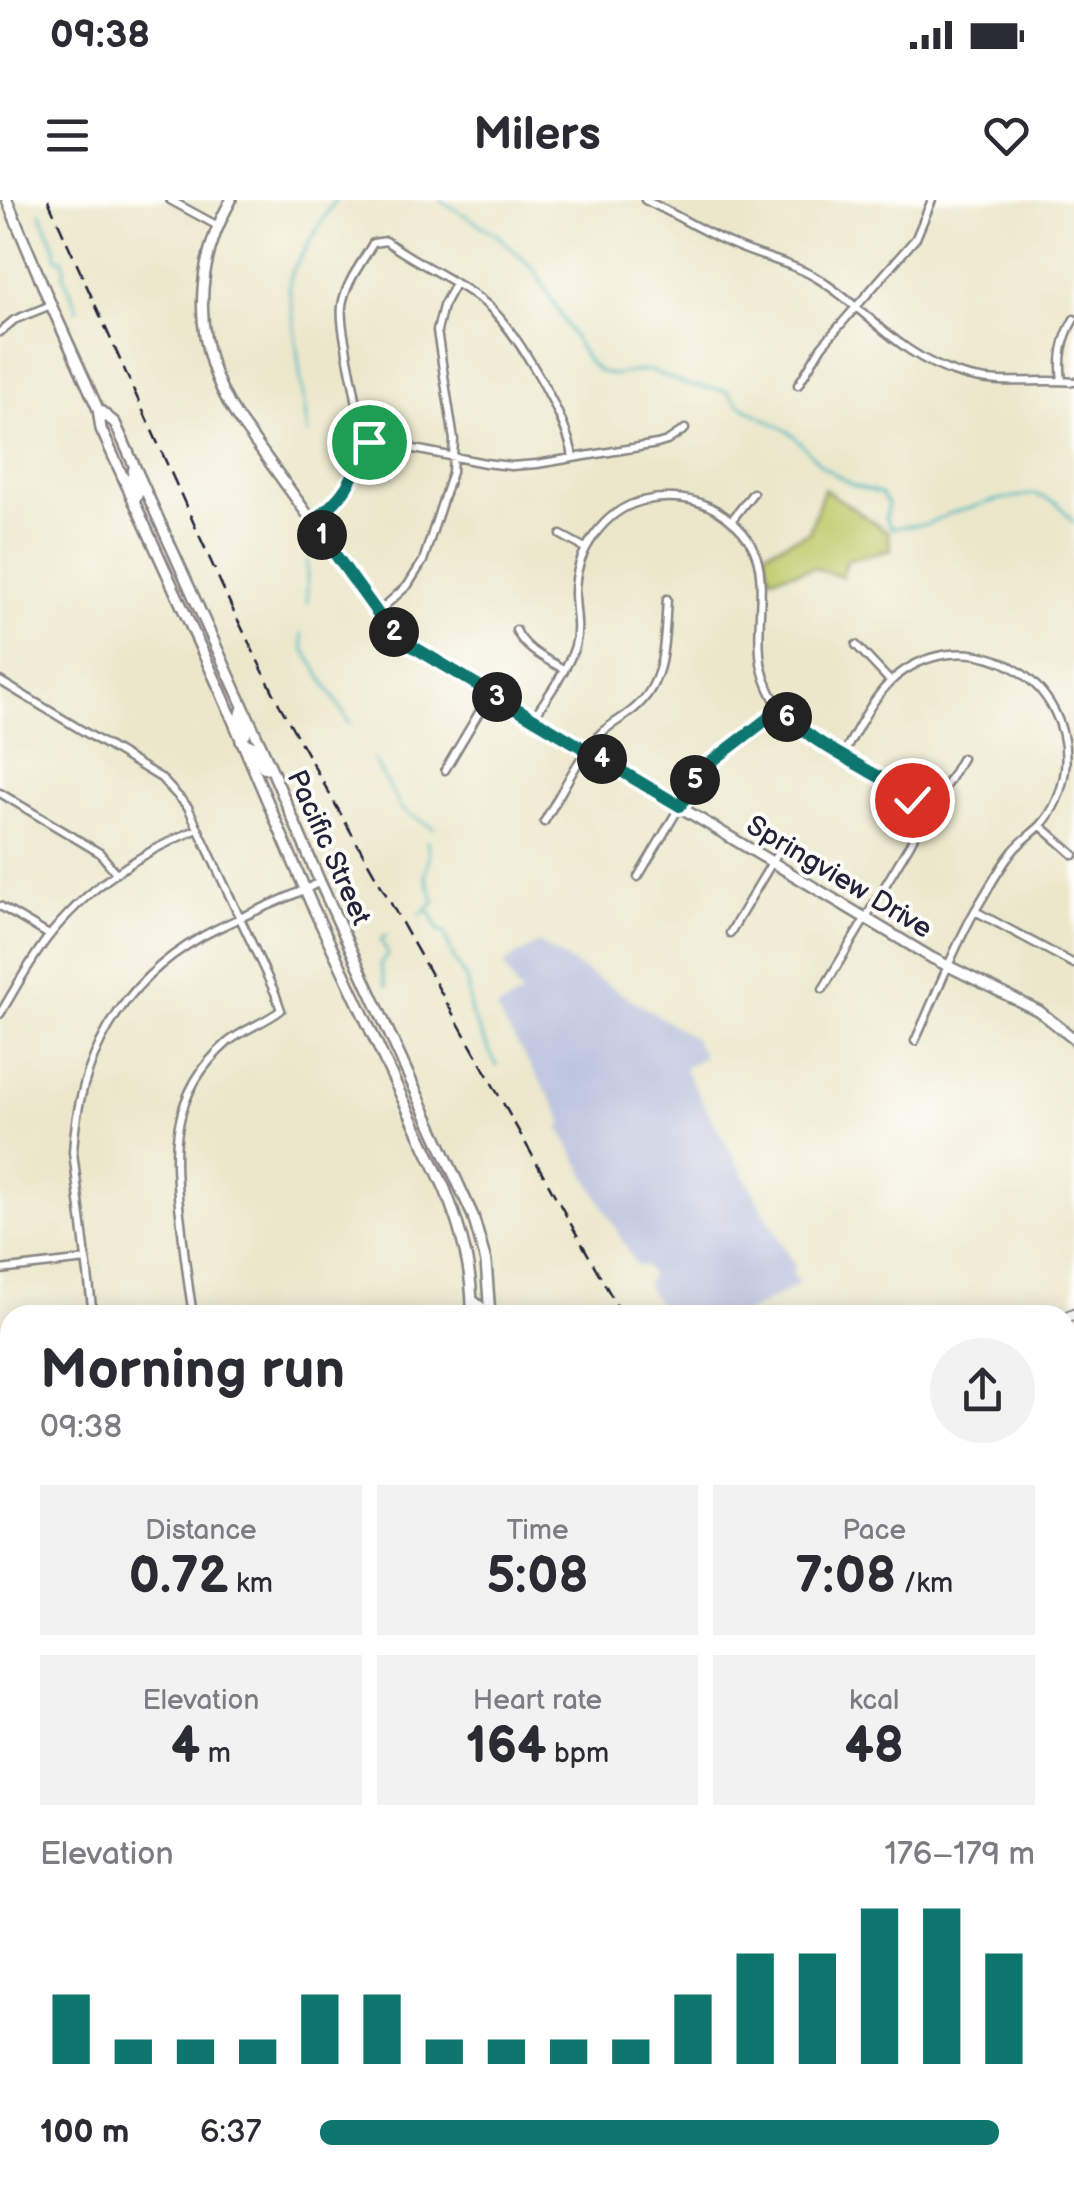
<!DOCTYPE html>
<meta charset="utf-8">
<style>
body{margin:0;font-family:"Balsamiq Sans",sans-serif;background:#f2f2f3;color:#2b2b33;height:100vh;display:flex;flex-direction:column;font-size:38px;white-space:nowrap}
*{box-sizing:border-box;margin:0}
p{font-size:32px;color:#7c7c81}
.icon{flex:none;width:55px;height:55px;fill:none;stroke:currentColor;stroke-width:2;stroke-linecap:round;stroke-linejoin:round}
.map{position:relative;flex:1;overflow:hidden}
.side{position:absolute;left:0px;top:1105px;width:1075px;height:888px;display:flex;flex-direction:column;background:#fff;border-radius:30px 30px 0 0;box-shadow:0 5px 25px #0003}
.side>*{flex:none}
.pin{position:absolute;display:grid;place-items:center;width:85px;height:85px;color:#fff;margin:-42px;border:5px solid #fff;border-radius:50%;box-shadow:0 2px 10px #0007}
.km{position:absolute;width:50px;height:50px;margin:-25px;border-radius:50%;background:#222;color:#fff;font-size:28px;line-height:50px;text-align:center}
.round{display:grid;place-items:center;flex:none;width:105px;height:105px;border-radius:52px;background:#f2f2f3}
.overview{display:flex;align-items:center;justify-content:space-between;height:170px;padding:0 40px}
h1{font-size:55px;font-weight:800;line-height:75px}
.stats{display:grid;grid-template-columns:repeat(3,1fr);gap:15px;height:170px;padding:10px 40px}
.stats div{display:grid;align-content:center;border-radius:0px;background:#f2f2f3;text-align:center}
.stats b{font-size:50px;font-weight:800}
.stats small{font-size:28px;font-weight:400}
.stats p{font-size:28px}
.chart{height:280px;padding:20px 40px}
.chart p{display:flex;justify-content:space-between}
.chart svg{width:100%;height:180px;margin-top:10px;stroke:#0f766e;stroke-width:6}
ul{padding:0 40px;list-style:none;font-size:32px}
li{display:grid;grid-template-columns:160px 120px 1fr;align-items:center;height:75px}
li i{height:25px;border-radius:12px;background:#0f766e}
.status{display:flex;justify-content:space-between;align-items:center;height:70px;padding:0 50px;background:#fff;direction:ltr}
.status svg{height:28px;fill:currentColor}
header{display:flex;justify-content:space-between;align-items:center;height:130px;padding:0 40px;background:#fff;font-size:45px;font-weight:800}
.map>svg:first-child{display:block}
</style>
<div class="status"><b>09:38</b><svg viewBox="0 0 49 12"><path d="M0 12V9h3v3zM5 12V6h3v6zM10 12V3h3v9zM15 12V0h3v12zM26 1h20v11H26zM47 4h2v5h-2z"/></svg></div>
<header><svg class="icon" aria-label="menu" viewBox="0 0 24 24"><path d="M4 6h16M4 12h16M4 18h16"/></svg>Milers<svg class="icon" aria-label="heart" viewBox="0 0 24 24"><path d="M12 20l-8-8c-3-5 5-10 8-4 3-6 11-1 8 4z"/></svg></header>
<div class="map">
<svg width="1074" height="1992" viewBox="0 0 1074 1992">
<rect width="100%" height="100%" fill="#fdfcf7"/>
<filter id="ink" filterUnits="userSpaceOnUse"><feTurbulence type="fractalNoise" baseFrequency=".01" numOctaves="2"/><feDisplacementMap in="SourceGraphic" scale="20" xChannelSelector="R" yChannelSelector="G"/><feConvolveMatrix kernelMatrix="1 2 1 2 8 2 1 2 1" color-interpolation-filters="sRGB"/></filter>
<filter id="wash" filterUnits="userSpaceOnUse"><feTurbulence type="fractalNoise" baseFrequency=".0048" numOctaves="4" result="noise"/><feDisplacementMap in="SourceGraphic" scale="40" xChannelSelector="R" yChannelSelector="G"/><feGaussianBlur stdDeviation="2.25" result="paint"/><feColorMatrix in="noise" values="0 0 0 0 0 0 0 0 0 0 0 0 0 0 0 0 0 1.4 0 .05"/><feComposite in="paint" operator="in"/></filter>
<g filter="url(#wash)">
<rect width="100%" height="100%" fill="#ece7cb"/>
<path fill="#d1d9f9" d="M723,1983H897L902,1992H739Z"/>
<path fill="#bbc3de" d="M539,743L694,838L704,856L684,868L793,1063L795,1067L792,1073L799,1084L743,1115H664L646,1084L651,1076L646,1067L636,1065L559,927L564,923L556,907L496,810L521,795L503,764Z"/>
<path fill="#c0cc6e" stroke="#717754" stroke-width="2.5" d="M824,289L888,332L891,350L847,360L842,377L814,368L771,377L764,352L809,332Z
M0,1833L10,1839V1982H244L260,1992H0Z"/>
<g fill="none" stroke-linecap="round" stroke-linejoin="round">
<path stroke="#46b5c0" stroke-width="2.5" d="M440,0L497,35L534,69L586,159L598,171L612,175L648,170L688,185L727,191L738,204L791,233L822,266L854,286L880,293L888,304L885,318L891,328L927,324L951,313L997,300L1035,294L1058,304L1074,322
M40,12L55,47L56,57L63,60L65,70L63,74L78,110
M0,18V21
M308,235L289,87L291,73L335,0
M307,361V403
M302,434L304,449L350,524
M374,560L402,610L434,628
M426,710L431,713L438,730L444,732L453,757L467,781L471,814L497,866
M420,715L435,702L425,676L429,656L427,641
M386,735L381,740L388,754L380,764L386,786
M1065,1542L1074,1552"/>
</g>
</g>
<g filter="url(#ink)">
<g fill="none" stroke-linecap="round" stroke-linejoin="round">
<defs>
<path id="street" d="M170,0L218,26
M645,0C675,14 704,32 734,45C763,58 793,63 820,80C870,112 898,155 959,174C1001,187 1034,178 1074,182
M0,132L14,120L51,105
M1062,181C1059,158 1062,139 1074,119
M798,185L822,146L916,38L932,0
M361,242H379L485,263L511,266L537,264L657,244L667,241L685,229
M731,321L753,293
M313,322C323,314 334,306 342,296C375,256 355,199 347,153C345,138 340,122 342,106C345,83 362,63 373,43L386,41C417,64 455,79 485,103C516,129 567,218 573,257
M561,335L585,348
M378,412L408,385L423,361L452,272L454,240L437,131L443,106L455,84
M516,430C525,450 545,458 563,469
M856,445L890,481
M0,481L161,578L188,607L275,793L281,810C264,823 244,829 228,842C169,893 172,952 181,1022C184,1053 188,1084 193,1115
M533,519C547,496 567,471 575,446C580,428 575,411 575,393C575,353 603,311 642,301C667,295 694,297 716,310C780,349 755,396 760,454C761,472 768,489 777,504C800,539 846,558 882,579C892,585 905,591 912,601C922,615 918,630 910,644L823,789
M842,556C860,526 875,489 905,470C978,423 1074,482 1065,570C1062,590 1055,610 1041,625C1032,634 1021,641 1013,651C999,668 988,690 976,709C952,751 935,798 915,841
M445,570L490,494
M0,593L100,653L116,673
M918,611C941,601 950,578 962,558
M544,622C561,594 576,561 598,536C609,524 623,519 635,508C667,481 664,437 667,399
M1041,626L1074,655
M638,677L695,581C718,551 750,531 781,509
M0,706L49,735
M975,711L1074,764
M730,733L786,639
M0,814C15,789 29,763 46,740C84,690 140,652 198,629
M0,1070L86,1060
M93,1115L73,952C78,860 120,783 201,737C239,716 281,702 320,682
M0,1172L10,1171
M0,1273L5,1272
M1065,1291L1074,1287
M0,1374L10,1373
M1065,1383L1074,1379
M1065,1480L1074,1476
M0,1511L10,1500
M0,1543L10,1552
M0,1680H10
M0,1765L10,1763
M0,1779L10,1785
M256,1982L271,1992
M373,1982L384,1992
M701,1982L716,1992
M330,1992L335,1982
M479,1992L485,1982
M555,1992L561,1982"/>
<path id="secondary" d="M7,0L51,105L98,209L101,229L220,490L310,701L445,989C461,1030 473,1071 472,1115
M231,0C191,70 193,149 237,217L391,430L426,455L932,758L1039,811L1074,839
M98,209L115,223L272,570L320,682L473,1016L486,1062L490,1115
M134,302L138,292L132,277L134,268
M241,541L252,546L263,567L272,570
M241,541L246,534L240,517L243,507
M472,1100L482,1108L481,1115
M1065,1118L1074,1114
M1065,1151L1074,1147
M1065,1799L1074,1794
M1065,1818L1074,1833
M908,1982L917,1992
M928,1992L929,1982"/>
</defs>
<use href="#street" stroke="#878483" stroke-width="11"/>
<use href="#secondary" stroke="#878483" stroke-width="14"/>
<use href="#street" stroke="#fff" stroke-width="6"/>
<use href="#secondary" stroke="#fff" stroke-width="9"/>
<path stroke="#22223b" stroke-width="2.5" stroke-dasharray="15 8" stroke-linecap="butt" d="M48,0L232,408L279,504L622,1115
M1065,1906L1074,1922"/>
</g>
</g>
<g fill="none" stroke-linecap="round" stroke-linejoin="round" filter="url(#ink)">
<defs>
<path id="route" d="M369,242H361C358,279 341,300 312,322L384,422L412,446L680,606L706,566L780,509C806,538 840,554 872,573C887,581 901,589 912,600"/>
</defs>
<use href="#route" stroke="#fff" stroke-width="20"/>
<use href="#route" stroke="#0f766e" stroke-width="12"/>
</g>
<g text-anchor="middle" stroke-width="8" stroke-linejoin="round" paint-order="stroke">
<g font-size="28" fill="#22223b" stroke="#fdfcf7">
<text transform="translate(330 647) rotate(66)" y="10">Pacific Street</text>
<text transform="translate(840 676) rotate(31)" y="10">Springview Drive</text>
</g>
</g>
</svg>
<div class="pin" style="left:369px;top:242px;background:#1e9e55"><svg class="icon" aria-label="arrive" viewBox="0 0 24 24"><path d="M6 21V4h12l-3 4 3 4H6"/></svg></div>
<div class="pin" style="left:912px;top:600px;background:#d93025"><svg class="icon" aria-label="check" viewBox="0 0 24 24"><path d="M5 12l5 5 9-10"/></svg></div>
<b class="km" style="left:322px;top:335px">1</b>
<b class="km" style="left:394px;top:432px">2</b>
<b class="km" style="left:497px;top:497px">3</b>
<b class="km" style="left:602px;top:559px">4</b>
<b class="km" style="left:695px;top:580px">5</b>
<b class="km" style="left:787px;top:517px">6</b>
<section class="side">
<div class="overview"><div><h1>Morning run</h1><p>09:38</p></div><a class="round"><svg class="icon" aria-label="share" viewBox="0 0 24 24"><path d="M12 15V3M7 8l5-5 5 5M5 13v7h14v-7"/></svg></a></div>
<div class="stats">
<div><p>Distance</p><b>0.72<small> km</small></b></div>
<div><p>Time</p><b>5:08</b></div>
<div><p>Pace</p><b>7:08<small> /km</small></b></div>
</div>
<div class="stats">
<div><p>Elevation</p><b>4<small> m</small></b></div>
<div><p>Heart rate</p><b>164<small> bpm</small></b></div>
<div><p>kcal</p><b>48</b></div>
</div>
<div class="chart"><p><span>Elevation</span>176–179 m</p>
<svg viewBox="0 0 160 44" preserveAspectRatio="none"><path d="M5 44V27M15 44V38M25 44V38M35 44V38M45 44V27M55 44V27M65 44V38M75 44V38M85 44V38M95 44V38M105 44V27M115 44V17M125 44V17M135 44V6M145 44V6M155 44V17"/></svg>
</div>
<ul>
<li><b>100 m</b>6:37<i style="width:95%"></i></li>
</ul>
</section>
</div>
